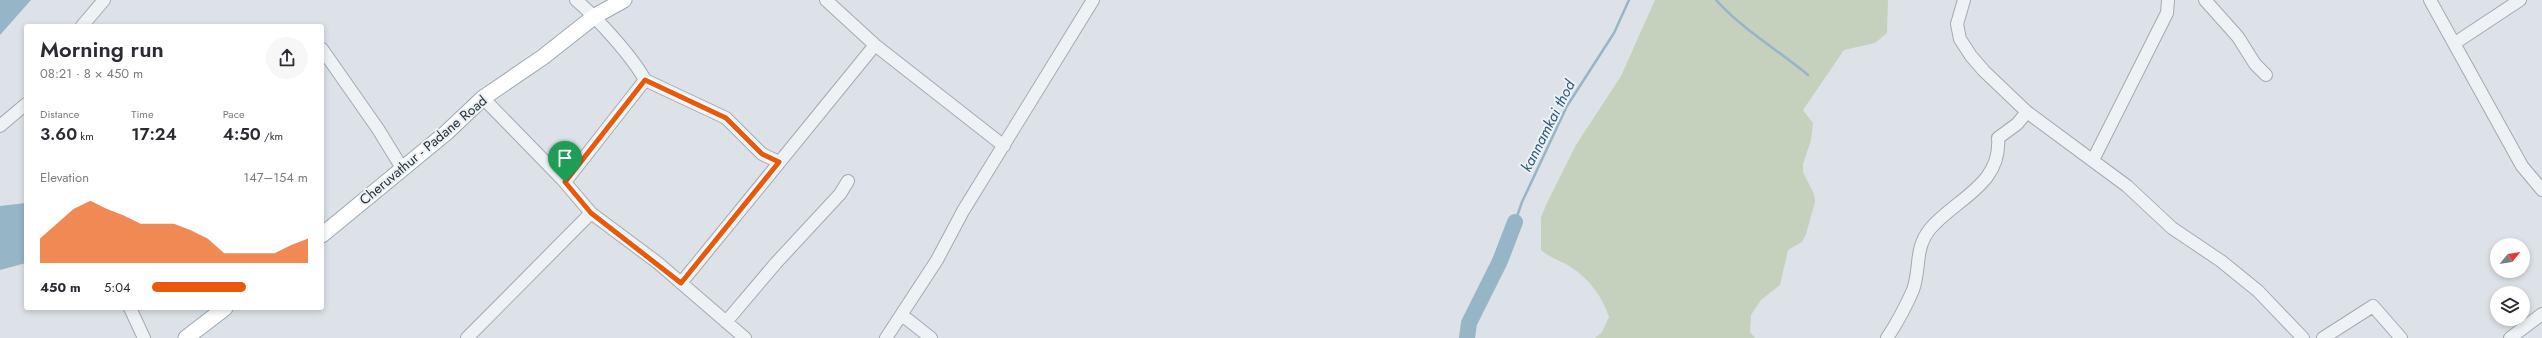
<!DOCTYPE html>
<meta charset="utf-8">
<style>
body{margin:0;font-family:Jost,sans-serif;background:#f7f7f7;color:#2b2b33;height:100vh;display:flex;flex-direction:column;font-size:15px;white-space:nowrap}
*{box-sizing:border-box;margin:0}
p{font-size:13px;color:#7c7c81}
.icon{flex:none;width:22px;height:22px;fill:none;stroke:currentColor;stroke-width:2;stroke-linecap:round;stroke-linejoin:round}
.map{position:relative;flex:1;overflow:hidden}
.side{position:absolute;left:24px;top:24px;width:300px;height:286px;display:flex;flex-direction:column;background:#fff;border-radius:4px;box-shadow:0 2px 6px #0003}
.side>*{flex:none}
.needle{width:26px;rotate:60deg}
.buttons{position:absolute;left:2490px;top:238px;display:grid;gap:8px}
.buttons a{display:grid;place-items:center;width:40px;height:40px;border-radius:50%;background:#fff;box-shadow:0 2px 6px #0003;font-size:20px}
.pin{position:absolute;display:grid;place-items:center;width:34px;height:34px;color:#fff;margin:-41px -17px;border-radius:50% 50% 50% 0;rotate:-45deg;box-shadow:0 0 4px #0007}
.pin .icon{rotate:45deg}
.round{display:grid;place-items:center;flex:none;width:42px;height:42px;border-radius:21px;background:#f7f7f7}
.head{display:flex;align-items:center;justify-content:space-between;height:68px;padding:0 16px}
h1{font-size:22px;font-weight:600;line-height:30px}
.stats{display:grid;grid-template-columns:repeat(3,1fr);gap:6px;height:68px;padding:4px 16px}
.stats div{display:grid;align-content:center}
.stats b{font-size:17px;font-weight:600}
.stats small{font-size:11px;font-weight:400}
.stats p{font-size:11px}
.chart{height:112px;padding:8px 16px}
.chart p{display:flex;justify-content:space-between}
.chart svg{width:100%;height:72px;margin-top:4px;fill:#ea580c;opacity:.7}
ul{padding:0 16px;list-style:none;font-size:13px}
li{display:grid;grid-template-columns:64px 48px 1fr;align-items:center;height:30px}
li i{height:10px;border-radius:5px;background:#ea580c}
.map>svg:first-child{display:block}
</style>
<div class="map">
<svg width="2542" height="338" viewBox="0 0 2542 338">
<rect width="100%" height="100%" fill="#dce2e7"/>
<path fill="#c5d1bd" d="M1655,0H1888L1887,33L1875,43L1844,50L1803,110L1813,123L1811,140L1803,164V172L1814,194L1815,202L1806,234L1802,242L1788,250L1780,285L1761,300L1751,315L1750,332L1755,338H1595L1602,332L1609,317C1602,296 1589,279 1571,267C1560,260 1553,260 1541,250V217L1547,203L1576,145L1621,76Z"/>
<path fill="#96b6c8" d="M0,0H31L0,35Z
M26,203V263L0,270V206Z"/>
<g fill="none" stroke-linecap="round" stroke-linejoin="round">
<path stroke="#96b6c8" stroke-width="2.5" d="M1716,0C1742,29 1778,50 1808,75
M1515,222L1522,202L1567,106L1614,33L1629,0"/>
<path stroke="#96b6c8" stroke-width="16" d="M1467,338L1469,323L1500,261L1515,222"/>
<defs>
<path id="minor" d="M826,0L875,45L1004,146
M1964,0L1957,24L1960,39L1971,56L1984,71L2027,112L2127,186L2172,228L2221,261L2258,291L2303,338
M2205,0L2238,37L2255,64L2266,75
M2430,0L2522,166L2542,190
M82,26L104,0
M2455,43L2520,0
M322,49L378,129L402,168
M645,80L726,118L762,154L779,162
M483,98L562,179L591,213L658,263L745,338
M0,126L26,104
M2093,160L2167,13L2168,0
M565,182L645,80C632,56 597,18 576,0
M681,283L875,45
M130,308L144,338
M902,315L931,338
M726,322L776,263L840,194L848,181
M467,338L591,213
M886,338L937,260L963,211L1093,0
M1887,338C1897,323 1906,306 1913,290C1921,267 1914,249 1930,229C1955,199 2002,185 1998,138L2017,124L2027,112
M2323,338L2373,306L2401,338
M2510,338L2542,314"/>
<path id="major" d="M322,235L446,133L483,98L543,57L595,16L624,0
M186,338L225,308"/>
</defs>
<use href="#minor" stroke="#a2aab1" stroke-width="14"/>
<use href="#major" stroke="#9ba8b3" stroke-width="17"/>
<use href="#minor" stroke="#eff2f5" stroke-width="12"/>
<use href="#major" stroke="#fff" stroke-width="15"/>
</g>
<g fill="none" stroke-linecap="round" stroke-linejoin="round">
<defs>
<path id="route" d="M645,80L726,118L762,154L779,162L681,283L591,213L565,182Z"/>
</defs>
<use href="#route" stroke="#fff" stroke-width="8"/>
<use href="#route" stroke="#ea580c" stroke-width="5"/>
</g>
<g text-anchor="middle" stroke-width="4" stroke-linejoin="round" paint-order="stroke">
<g font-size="14" fill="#26323d" stroke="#ebf1f5">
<text transform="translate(423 150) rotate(-40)" y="5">Cheruvathur - Padane Road</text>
</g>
<g font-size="15" font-style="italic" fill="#2f5772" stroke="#ebf1f5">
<text transform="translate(1548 126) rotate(-63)" y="5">kannamkai thod</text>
</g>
</g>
</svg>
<div class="buttons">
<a><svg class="needle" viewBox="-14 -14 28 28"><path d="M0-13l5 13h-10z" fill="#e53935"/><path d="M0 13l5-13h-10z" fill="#7c7c81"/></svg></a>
<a><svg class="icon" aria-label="layers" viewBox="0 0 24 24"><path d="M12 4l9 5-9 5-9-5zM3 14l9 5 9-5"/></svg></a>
</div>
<div class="pin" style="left:565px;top:182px;background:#1e9e55"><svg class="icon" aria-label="arrive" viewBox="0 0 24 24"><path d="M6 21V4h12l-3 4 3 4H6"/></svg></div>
<section class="side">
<div class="head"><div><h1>Morning run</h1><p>08:21 · 8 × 450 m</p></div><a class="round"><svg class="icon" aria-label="share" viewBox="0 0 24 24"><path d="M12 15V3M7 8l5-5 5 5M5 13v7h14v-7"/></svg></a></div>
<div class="stats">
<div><p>Distance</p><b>3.60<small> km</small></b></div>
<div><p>Time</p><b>17:24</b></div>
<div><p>Pace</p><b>4:50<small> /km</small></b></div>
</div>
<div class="chart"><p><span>Elevation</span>147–154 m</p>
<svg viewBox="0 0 160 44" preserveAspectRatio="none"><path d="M0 44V29L10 20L20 11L30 6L40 11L50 15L60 20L70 20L80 20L90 24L100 29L110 38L120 38L130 38L140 38L150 33L160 29V44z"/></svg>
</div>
<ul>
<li><b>450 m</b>5:04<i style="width:60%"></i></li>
</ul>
</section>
</div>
